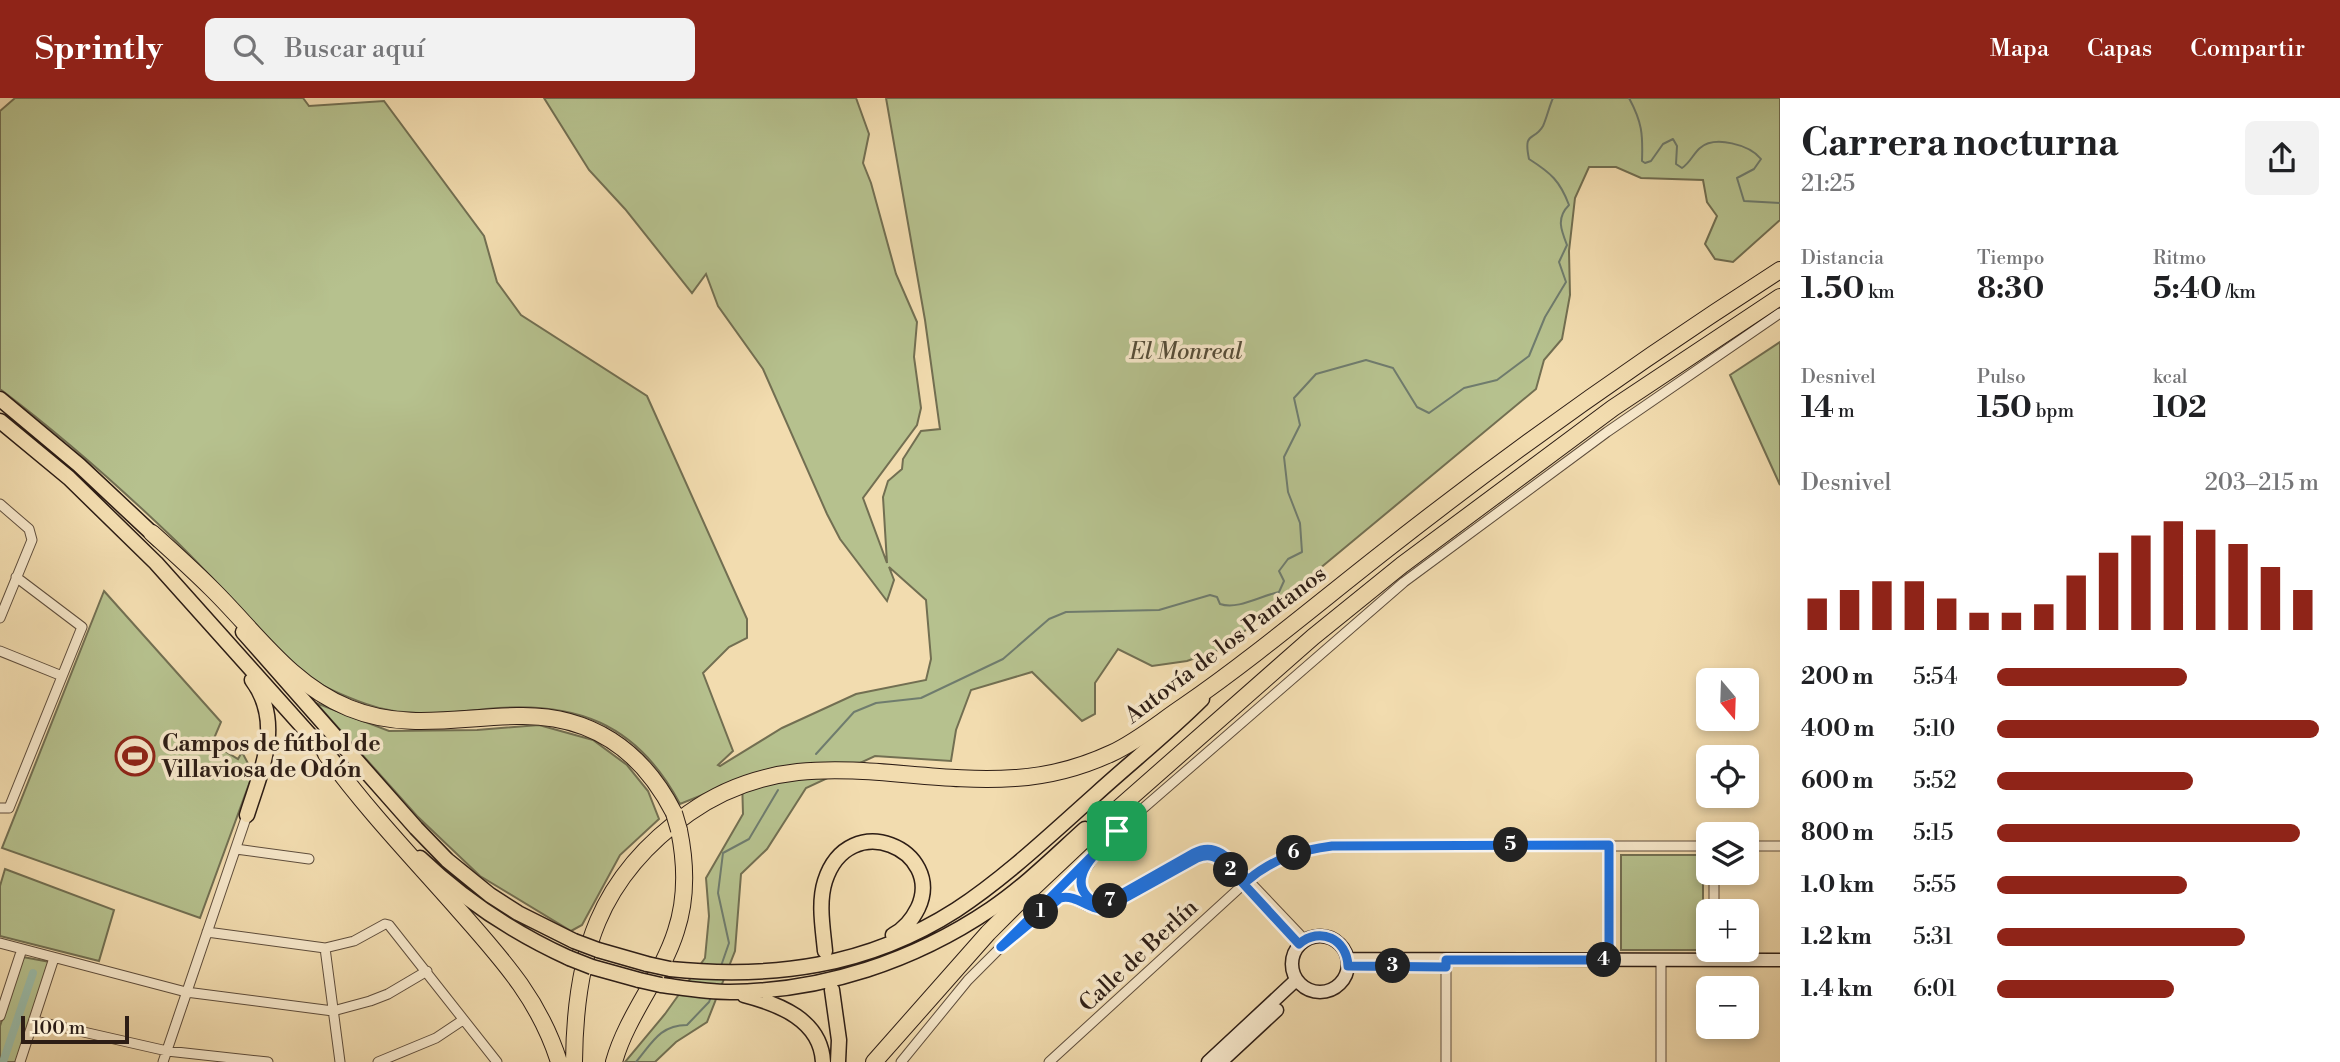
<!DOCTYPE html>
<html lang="es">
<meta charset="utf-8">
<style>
body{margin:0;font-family:"Libre Bodoni",serif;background:#f2f2f2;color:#202124;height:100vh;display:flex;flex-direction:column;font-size:26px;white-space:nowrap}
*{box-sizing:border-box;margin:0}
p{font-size:23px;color:#757577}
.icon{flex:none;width:38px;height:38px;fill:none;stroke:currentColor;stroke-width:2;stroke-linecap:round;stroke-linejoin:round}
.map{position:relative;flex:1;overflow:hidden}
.details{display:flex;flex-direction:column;background:#fff;width:560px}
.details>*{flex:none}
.needle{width:46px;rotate:161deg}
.fabs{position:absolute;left:1696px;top:570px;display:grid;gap:14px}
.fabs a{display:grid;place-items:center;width:63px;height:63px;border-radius:10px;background:#fff;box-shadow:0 4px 10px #0003;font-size:35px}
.scale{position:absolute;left:21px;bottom:18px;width:108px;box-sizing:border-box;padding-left:7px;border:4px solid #2d1d15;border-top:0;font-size:19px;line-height:24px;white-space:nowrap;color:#2d1d15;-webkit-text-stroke:5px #f7e8cb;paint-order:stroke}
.pin{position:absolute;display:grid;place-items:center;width:60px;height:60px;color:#fff;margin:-30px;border-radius:14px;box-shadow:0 4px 10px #0006}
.km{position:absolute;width:35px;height:35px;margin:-18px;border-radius:50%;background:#222;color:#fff;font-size:19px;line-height:35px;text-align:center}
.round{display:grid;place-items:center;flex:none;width:74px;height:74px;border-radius:10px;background:#f2f2f2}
.head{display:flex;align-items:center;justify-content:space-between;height:119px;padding:0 21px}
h1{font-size:38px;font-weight:700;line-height:52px}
.stats{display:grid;grid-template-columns:repeat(3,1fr);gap:10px;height:119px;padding:7px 21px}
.stats div{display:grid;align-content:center}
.stats b{font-size:30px;font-weight:700}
.stats small{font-size:19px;font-weight:400}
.stats p{font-size:19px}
.chart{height:196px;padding:14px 21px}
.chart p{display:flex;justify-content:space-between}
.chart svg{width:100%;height:126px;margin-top:7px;stroke:#8f2418;stroke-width:6}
ul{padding:0 21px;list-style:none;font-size:23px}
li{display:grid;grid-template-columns:112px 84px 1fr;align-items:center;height:52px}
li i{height:18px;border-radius:9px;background:#8f2418}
header{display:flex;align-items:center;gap:42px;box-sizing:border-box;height:98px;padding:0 35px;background:#8f2418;color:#fff}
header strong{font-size:33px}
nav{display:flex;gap:38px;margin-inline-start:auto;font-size:24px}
.search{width:490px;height:63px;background:#f2f2f2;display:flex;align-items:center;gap:18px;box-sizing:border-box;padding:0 24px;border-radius:10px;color:#757577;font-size:26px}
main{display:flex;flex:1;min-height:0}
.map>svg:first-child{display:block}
</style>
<header>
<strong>Sprintly</strong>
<div class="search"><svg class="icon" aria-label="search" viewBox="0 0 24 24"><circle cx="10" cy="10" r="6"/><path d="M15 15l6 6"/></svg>Buscar aquí</div>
<nav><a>Mapa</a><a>Capas</a><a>Compartir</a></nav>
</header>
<main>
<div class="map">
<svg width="1780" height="964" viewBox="0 0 1780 964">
<rect width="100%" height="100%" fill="#f2dcaf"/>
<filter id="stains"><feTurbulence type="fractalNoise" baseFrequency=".00286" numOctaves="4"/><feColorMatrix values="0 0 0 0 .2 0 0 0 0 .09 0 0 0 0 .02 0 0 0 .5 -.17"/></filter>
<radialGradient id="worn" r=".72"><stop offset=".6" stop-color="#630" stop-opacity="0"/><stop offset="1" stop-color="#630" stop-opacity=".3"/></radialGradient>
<path fill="#b6c18e" stroke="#726f52" stroke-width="2" d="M15,0H303L309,8L384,3L484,138L497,184L521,217L647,298L747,521V540L729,549L703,575L733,653L718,667L720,668L782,630L856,596L926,582L931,561L926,502L889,469L894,482L887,503L840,441L827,416L763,271L718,208L706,176L692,195L625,111L589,72L544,0H856L869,36L863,65L871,85L896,176L917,224L914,259L921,310L917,327L863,400L887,465L883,399L888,383L902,371L903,361L921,333L940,331L925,222L886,0H1780V122L1733,164L1715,161L1705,146L1717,118L1707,104L1703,82L1641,80L1616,69H1589L1575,100L1569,153L1570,197L1562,241L1544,262L1536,291L1224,550L1187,563L1152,568L1118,551L1095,585V616L1082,623L1032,574L971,592L956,632L951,663L875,658L806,690L767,751L741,776L735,853L707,924L676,944L655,964H625L665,916L705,860L709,818L706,780L743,716L742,681L680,706C637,625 575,602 486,611C448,615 403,620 366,606C347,599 326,591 309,579C286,563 268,540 249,520C225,493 201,468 176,443C120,389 62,338 0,291V13Z
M1780,244V387L1730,277Z
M104,493L221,624L212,645L238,661L242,654L253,675L200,820L2,750Z
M316,605L389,633L477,632L539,627L593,642L627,667L648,693L659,721L620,757L582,827L571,833L480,778L417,718Z
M1621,757H1703V852H1621Z
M5,771L114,812L99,863L0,838V788Z
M23,859L50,864L16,964H0V928Z"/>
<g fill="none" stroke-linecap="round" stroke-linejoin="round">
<path stroke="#6f7c6e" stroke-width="2" d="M1629,0C1642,24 1643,36 1642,63L1645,65L1651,63L1663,46L1673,41L1677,48L1676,66L1682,70C1690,65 1693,56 1700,50C1715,37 1750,47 1761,61L1754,71L1737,80L1744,103L1780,105
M816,656L854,614L876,605L921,600L1003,561L1049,521L1066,514L1159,512L1210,497L1217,499L1220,506C1238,512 1260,498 1279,494L1284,483L1279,473L1288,461L1302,454L1300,425L1288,394L1284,359L1300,327L1294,300L1316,276L1366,262L1393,270L1417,309L1429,315L1464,290L1497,282L1529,258L1545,219L1566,184L1559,164L1567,147C1561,132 1556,120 1569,107C1560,83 1551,75 1529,61C1523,32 1534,44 1543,28C1547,19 1549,9 1553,0
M721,868L729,845L718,795L723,755L749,741L778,692
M636,964C652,945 660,927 687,927L709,904L711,899"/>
<path stroke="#9bbca9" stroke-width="8" d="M3,964L33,875"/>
<defs>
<path id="street" d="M0,406L29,431L32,442L0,520
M0,553L62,578
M0,710H9L82,529L16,479
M1746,748H1780
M236,751L309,761
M1090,765C1077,781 1078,804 1103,805L1200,752L1212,751L1225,758L1305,842
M1047,809C1074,786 1078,813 1105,812L1197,760L1214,758L1227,768L1299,846
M1714,814V775
M207,834L325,850L354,843L385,826L389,827L497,964
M0,845L186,894L333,913L370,903L388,896L427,873
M325,850L340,964
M1446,861V964
M1609,862V747
M0,918L22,851
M35,923L167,953L268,964
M20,964L54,860
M163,964L247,717
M378,964L436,940L463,922
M901,964L968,882L1117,733L1404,484L1607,334L1780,215
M1049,964L1246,784C1280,755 1310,749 1354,748H1708
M1661,964V862"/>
<path id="secondary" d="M1292 866a28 28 0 1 1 56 0a28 28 0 1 1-56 0Z
M1348,861L1780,862
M1208,964L1296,882
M1221,964L1277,912"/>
<path id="primary" d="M0,301L79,367L159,442
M0,323L69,380L156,465L334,664
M243,534L416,730L447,762L490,797L518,815L574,843
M247,717C261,672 284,625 252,582
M420,760C465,803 512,834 569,860
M598,852L647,866
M825,853C823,831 818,805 825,783C849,709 945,752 918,810C912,822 905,831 893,837
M592,869L639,882
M670,871C772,881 867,869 956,812C1006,779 1050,737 1095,697C1130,665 1168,635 1202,601
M661,887C684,890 707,894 730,894C824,893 914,863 991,811C1025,788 1055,758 1085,731
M832,892L839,942L838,964
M744,897C779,906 821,922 823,964"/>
<path id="highway" d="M152,435C172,453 192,471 211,490C255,533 290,586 349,610C405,633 460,619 517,618C590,616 642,652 674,715
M326,656C366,711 412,759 457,810C500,859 539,900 559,964
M574,964C575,857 598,779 689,715C795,640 900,688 1015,680C1048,678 1082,669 1112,655C1138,643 1160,624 1184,608C1252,561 1316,507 1381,456C1509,355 1643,260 1780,172
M614,964C627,917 662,878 676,833C687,800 686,766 679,732
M874,964L988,835L1032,791L1104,723L1313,539L1402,467L1613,310L1780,199"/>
</defs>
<use href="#street" stroke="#5e4d3c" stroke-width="11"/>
<use href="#secondary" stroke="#2d1d15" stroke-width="15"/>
<use href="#primary" stroke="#2d1d15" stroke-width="17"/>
<use href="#highway" stroke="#2d1d15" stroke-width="18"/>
<use href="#street" stroke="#f7e8cb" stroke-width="9"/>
<use href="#secondary" stroke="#f7e8cb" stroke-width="12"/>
<use href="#primary" stroke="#f2dcaf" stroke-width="14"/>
<use href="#highway" stroke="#f2dcaf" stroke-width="16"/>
<defs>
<path id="primary-bridge" d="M574,843L598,852
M569,860L592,869
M647,866L670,871
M639,882L661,887"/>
<path id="highway-bridge" d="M674,715L679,732"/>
</defs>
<use href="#primary-bridge" stroke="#2d1d15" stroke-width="17" stroke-linecap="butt"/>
<use href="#highway-bridge" stroke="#2d1d15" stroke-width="18" stroke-linecap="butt"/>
<use href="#primary-bridge" stroke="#f2dcaf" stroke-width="14"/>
<use href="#highway-bridge" stroke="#f2dcaf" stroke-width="16"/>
</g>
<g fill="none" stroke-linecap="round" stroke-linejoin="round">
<defs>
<path id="route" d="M1117,733C1104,747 1068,776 1086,797C1093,806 1101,805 1111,802L1194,755C1218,742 1233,765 1248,782C1273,761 1300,752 1332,748L1609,747V862H1446V869L1348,868C1347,841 1320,828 1299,846L1227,768C1217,759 1210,755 1197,760L1105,811C1087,812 1078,796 1060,800L1001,849Z"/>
</defs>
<use href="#route" stroke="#fff" stroke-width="14"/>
<use href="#route" stroke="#1a73e8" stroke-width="9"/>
</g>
<defs>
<symbol id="stadium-ring" viewBox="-11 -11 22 22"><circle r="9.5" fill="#f7e8cb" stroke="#8f2418" stroke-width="1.5"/><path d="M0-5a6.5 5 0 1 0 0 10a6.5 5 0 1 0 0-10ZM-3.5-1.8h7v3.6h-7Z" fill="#8f2418"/></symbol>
</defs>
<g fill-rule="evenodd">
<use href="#stadium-ring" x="113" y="636" width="44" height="44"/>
</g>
<g text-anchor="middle" stroke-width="7" stroke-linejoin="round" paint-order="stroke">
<g font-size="23" font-style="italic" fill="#564e39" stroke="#f7e8cb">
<text x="1186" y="261">El Monreal</text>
</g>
<g font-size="23" fill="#2d1d15" stroke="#f7e8cb">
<text transform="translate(1225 546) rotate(-37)" y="8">Autovía de los Pantanos</text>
<text transform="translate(1138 857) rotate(-43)" y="8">Calle de Berlín</text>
</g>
<g font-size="23" font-weight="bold" fill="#2d1d15" stroke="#f7e8cb" text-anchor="start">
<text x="162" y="653">Campos de fútbol de<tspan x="162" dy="26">Villaviosa de Odón</tspan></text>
</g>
</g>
<rect width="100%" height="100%" filter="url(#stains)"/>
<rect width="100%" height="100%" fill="url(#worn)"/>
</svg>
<div class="fabs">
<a><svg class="needle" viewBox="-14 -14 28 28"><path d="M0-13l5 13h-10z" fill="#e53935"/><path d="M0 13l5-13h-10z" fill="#757577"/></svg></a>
<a><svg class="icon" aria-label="locate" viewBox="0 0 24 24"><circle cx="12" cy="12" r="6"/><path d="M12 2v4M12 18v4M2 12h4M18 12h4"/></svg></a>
<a><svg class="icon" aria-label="layers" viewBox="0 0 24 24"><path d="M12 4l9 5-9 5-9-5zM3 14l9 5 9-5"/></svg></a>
<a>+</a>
<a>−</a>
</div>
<div class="scale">100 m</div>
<div class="pin" style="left:1117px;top:733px;background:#1e9e55"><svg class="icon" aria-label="arrive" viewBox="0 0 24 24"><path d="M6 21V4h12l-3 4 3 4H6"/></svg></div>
<b class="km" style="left:1041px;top:814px">1</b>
<b class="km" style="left:1231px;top:772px">2</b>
<b class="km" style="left:1393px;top:868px">3</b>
<b class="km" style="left:1604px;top:862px">4</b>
<b class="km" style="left:1511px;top:747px">5</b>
<b class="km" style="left:1294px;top:755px">6</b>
<b class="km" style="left:1110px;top:803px">7</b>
</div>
<section class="details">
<div class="head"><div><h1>Carrera nocturna</h1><p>21:25</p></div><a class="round"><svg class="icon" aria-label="share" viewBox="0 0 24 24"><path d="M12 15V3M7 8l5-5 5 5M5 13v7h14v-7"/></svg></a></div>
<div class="stats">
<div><p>Distancia</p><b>1.50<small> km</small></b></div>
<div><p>Tiempo</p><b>8:30</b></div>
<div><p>Ritmo</p><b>5:40<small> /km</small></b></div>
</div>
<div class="stats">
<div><p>Desnivel</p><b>14<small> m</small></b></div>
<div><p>Pulso</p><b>150<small> bpm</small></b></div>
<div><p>kcal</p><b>102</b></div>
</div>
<div class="chart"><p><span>Desnivel</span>203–215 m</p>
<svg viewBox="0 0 160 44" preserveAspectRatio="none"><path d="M5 44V33M15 44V30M25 44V27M35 44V27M45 44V33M55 44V38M65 44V38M75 44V35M85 44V25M95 44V17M105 44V11M115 44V6M125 44V9M135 44V14M145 44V22M155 44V30"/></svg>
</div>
<ul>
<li><b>200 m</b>5:54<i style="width:59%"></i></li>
<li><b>400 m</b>5:10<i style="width:100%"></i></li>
<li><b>600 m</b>5:52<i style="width:61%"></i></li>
<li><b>800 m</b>5:15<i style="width:94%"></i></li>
<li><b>1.0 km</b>5:55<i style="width:59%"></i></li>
<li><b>1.2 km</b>5:31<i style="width:77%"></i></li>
<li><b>1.4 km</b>6:01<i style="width:55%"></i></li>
</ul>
</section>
</main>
